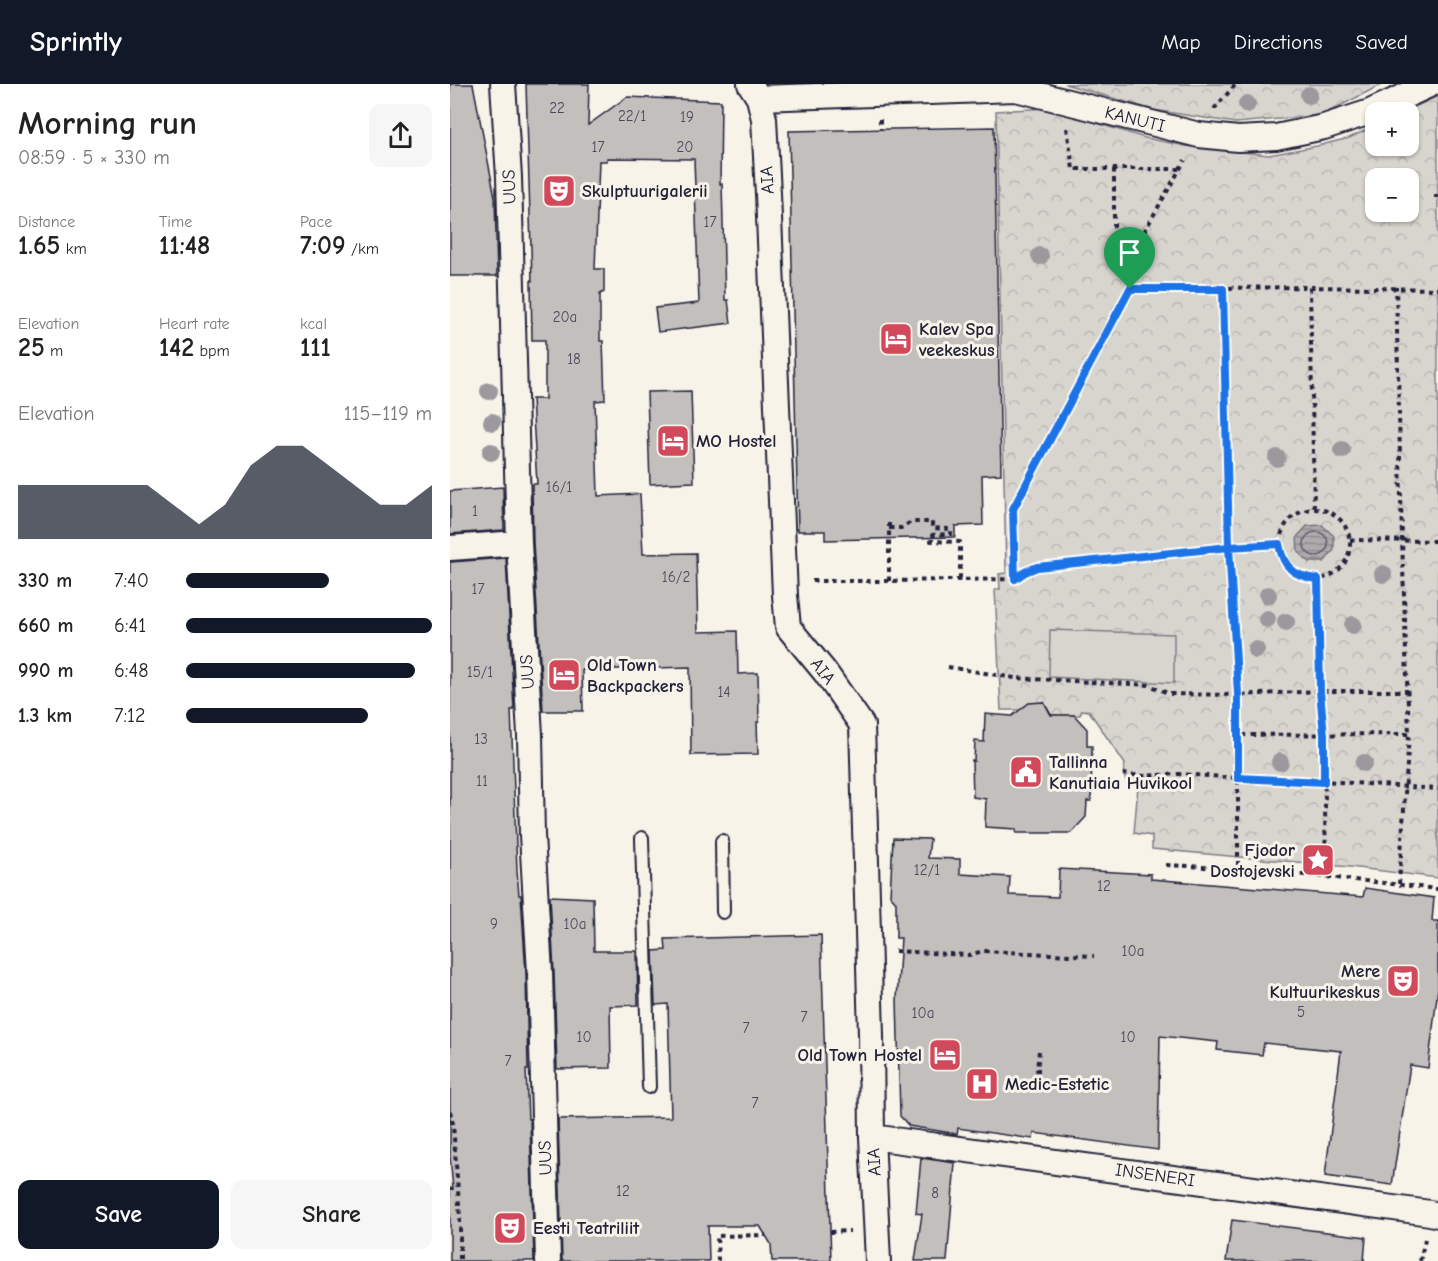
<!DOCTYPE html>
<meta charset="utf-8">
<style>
body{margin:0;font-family:"Comic Neue",sans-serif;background:#f6f6f6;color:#222;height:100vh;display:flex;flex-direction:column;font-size:22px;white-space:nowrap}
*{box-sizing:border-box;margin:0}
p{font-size:20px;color:#767676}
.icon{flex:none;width:33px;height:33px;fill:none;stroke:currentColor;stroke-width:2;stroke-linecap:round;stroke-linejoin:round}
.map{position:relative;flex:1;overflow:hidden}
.sheet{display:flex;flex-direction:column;background:#fff;width:450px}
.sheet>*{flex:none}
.buttons{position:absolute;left:915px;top:18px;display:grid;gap:12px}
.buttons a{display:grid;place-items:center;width:54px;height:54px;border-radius:12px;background:#fff;box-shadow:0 2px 4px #0004;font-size:30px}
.pin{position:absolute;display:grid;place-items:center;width:51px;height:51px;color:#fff;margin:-62px -26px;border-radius:50% 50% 50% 0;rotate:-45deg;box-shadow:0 0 6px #0007}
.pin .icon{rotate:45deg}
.round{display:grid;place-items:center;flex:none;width:63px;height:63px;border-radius:12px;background:#f6f6f6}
.headline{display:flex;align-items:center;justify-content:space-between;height:102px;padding:0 18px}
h1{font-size:33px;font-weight:600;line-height:45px}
.stats{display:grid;grid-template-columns:repeat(3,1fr);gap:9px;height:102px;padding:6px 18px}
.stats div{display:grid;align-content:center}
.stats b{font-size:26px;font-weight:600}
.stats small{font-size:16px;font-weight:400}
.stats p{font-size:16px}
.chart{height:168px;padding:12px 18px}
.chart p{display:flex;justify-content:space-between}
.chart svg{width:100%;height:108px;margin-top:6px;fill:#111827;opacity:.7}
.primary-button{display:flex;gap:12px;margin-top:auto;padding:12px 18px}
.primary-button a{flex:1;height:69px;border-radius:12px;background:#111827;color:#fff;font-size:24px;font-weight:600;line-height:69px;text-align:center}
.primary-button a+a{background:#f6f6f6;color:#222}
ul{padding:0 18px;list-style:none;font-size:20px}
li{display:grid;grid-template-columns:96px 72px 1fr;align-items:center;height:45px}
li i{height:15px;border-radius:8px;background:#111827}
header{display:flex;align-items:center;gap:36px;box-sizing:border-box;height:84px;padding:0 30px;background:#111827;color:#fff}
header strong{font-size:28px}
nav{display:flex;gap:33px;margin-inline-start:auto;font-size:21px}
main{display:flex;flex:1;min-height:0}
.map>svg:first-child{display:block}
</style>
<header>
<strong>Sprintly</strong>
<nav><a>Map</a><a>Directions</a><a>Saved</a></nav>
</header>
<main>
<section class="sheet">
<div class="headline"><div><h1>Morning run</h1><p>08:59 · 5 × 330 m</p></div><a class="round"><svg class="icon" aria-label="share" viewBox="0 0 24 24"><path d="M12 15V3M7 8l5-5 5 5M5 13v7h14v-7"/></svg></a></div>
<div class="stats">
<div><p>Distance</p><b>1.65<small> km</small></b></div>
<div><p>Time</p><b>11:48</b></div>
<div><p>Pace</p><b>7:09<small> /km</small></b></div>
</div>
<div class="stats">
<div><p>Elevation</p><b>25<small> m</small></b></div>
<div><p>Heart rate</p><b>142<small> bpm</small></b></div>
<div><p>kcal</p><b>111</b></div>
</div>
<div class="chart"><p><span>Elevation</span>115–119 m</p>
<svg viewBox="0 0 160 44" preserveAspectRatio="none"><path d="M0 44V22L10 22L20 22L30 22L40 22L50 22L60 30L70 38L80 30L90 14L100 6L110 6L120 14L130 22L140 30L150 30L160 22V44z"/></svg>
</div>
<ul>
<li><b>330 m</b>7:40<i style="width:58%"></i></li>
<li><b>660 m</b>6:41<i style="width:100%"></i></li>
<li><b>990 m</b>6:48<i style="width:93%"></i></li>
<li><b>1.3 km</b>7:12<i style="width:74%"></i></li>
</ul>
<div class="primary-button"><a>Save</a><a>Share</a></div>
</section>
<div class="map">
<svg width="988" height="1177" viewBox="0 0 988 1177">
<defs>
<pattern id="forest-crowns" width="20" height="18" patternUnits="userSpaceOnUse" patternTransform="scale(1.5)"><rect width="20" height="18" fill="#d8d5cf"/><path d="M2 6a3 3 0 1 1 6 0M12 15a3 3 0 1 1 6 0" fill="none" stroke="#b9b7b3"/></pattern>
<pattern id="water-rules" width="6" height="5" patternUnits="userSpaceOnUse" patternTransform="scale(1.5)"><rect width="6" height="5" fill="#aeabad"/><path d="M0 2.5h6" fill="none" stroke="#8d8b8e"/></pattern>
</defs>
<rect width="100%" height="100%" fill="#f7f3e8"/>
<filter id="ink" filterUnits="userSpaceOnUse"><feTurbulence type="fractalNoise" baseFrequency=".0167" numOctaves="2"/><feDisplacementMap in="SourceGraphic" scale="12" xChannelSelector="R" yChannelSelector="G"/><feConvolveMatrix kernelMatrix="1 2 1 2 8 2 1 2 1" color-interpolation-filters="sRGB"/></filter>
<g filter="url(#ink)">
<path fill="url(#forest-crowns)" stroke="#7d7c85" stroke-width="1.5" fill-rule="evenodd" d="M615,0H933L872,31L786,39L704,26Z
M988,12V794L900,783L702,765V752L684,749L688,702L678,700L673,690L675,680L639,627L632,626L630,631H601L593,618L579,619L570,626H551L545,505H550L549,490L556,489L546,27L598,24L695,54L736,62L819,71L867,62L899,54L925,42L926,62H958V28H954ZM926,94H958V128H926Z"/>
<path fill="#d8d5cf" stroke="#7d7c85" stroke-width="1.5" d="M600,546L724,550V599L599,593Z"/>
<path fill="url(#water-rules)" stroke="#76747f" stroke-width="1.5" d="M872,441L884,452V466L874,478H859L848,468L847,453L857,442Z"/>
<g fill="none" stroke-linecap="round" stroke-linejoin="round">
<path stroke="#5a5969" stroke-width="1.5" d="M854 460a12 12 0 1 1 24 0a12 12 0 1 1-24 0Z"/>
</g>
<path fill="#c2bfbd" stroke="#22223b" stroke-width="1.5" d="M0,0H23L45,113L47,192H0Z
M76,0H139L138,41L177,13L271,17L270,100H272L275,216H278L281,239L208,248L205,224L249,219L244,75L157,74V77H149L145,185H154V208L150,210V257H153L155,316L145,317L148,412L190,410L193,470L246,469L248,548L287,547L288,590L308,589L309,638H307L308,670L241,671L240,583L132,586L133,627H93L83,458L82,400H87L82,315H95V256H82L81,197H82Z
M544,43L551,390L532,391L533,441L505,442V453L375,456V447H348L339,47Z
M241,307L244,398L200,400L197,308Z
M53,403L54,446L0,450V407Z
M56,474L64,626H61L67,787L69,811H71L76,890L78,986H76L78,1035H80L84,1177H0V1104L3,1105L0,1072V478Z
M594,618L601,631H624L637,645V662H642L641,717H637L636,733L621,749H566V745L535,743L536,715L523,713L522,676L524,677L525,657L534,658L535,630L562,632L579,619Z
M443,754L480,755L478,774L510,775V790L560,793L559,811L608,813L609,785L701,790V795L913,813L915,804L984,814L982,837H988V904L978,984L960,981L942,1101L875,1092L891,967L814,959L812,971L767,966L768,958L710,952L708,1066L584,1049L583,1055L508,1044L507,1050L459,1042L450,1032L447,915L451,854H446V818L440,811Z
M100,812L143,814L144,867H187L188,921L160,922L161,984L107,985L104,889Z
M371,851L381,1177H322L321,1160L310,1142H258L259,1177H112L108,1035L221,1033L218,920L205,921L203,867L216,866L215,855Z
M471,1074L505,1079L497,1177H465L472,1130L466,1129Z
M782,1136L916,1153L914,1177H776Z"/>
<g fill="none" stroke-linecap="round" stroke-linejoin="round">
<defs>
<path id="lane" d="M192,754L199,1003
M272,757L273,828"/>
<path id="street" d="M53,0L59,93L69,459L80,651L82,751L90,889L98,1177
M300,0L309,14L314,35L318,110L335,511L338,543L375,588L412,641L421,951L422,1053L428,1177
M309,14L566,5L749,51L788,55L826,53L874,43L920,28L981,0
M0,464L69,459
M422,1053L980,1129L988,1131"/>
</defs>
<use href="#lane" stroke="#22223b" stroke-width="16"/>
<use href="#street" stroke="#22223b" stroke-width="28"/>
<path stroke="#22223b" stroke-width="4" stroke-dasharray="4.5 4.5" stroke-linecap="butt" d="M764,25L786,0
M430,35V46
M617,44L623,85H729
M664,85V153L687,172
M984,112H988
M860,203L864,424
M680,205L860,203L988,205
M773,205L779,463L787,611L788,651L959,650L952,456L946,203
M830 460a35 35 0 1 1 70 0a35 35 0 1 1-70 0Z
M439,444H451L461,438H482V444L501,445V450L481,451V457L510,458V495
M900,456L988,457
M565,495L563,425L680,205L694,148L735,76
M868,495L870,607L874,651L876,793
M362,497H439L565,495L575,488L587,483L779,463L829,460
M439,497V439
M498,583L565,594L699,601L720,610L787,611L870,607H958
M788,651V785
M673,690L693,692L729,690L788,694L874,697L988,705
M716,781C807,785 898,795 988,805
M949,800L959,650
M445,867L519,871L533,867L644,872
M589,967L587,986H590
M0,1027L3,1040L10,1134V1177
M380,1148L400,1147
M268,1177L267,1152L316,1151
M970,1177L975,1155"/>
<use href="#lane" stroke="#f7f3e8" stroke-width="12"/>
<use href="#street" stroke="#f7f3e8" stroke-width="24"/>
</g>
<g fill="#9b999d">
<circle cx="859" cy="11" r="9"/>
<circle cx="797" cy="20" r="9"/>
<circle cx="590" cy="172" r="9"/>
<circle cx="39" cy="307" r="9"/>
<circle cx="42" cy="338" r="9"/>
<circle cx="892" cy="366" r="9"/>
<circle cx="41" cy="368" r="9"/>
<circle cx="827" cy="374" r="9"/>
<circle cx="933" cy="490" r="9"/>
<circle cx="818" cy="511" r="9"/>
<circle cx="817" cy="535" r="9"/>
<circle cx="836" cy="538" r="9"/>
<circle cx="903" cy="541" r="9"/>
<circle cx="806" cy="566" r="9"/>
<circle cx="830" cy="678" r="9"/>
<circle cx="914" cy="679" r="9"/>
</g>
</g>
<g fill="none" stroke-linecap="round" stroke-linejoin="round" filter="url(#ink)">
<defs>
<path id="route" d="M680,205H773L779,463L788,610V694L874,698V651L870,607L868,495C844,493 833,483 829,460L779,463L587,483L575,488L565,495L563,425L680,205"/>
</defs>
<use href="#route" stroke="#fff" stroke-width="12"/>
<use href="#route" stroke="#1a73e8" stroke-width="8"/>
</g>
<defs>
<symbol id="theatre-square" viewBox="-11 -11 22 22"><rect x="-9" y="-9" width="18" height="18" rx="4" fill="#d1495b" stroke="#f7f3e8"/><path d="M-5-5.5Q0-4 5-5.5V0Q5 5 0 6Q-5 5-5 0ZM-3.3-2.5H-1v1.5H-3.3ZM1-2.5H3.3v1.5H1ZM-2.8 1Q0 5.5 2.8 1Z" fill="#fff"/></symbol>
<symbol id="hotel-square" viewBox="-11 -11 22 22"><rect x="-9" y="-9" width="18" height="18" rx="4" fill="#d1495b" stroke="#f7f3e8"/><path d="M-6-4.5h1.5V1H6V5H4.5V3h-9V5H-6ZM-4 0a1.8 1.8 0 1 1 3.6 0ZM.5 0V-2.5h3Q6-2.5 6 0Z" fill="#fff"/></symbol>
<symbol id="civic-square" viewBox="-11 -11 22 22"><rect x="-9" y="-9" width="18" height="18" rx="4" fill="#d1495b" stroke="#f7f3e8"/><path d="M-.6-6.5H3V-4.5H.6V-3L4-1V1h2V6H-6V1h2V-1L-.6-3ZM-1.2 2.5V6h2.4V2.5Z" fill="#fff"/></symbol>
<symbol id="sight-square" viewBox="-11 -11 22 22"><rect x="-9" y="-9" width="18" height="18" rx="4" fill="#d1495b" stroke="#f7f3e8"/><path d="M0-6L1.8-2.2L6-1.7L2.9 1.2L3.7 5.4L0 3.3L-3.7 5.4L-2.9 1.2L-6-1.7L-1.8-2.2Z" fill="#fff"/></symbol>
<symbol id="hospital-square" viewBox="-11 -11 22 22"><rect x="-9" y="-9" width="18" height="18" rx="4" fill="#d1495b" stroke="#f7f3e8"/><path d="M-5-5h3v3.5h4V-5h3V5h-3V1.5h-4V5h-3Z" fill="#fff"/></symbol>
</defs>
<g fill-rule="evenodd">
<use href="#theatre-square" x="90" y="88" width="38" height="38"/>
<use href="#hotel-square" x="427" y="236" width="38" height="38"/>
<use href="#hotel-square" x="204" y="338" width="38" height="38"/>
<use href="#hotel-square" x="95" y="572" width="38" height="38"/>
<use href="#civic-square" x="557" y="669" width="38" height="38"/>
<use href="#sight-square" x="849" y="757" width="38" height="38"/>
<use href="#theatre-square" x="934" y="878" width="38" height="38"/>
<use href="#hotel-square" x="476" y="952" width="38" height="38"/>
<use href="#hospital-square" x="513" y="981" width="38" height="38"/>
<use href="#theatre-square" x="41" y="1125" width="38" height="38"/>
</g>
<g text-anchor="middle" stroke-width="6" stroke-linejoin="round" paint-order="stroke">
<g font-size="15" fill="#4a495c">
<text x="107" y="29">22</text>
<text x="182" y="37">22/1</text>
<text x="237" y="38">19</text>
<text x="148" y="68">17</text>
<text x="235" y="68">20</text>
<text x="260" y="143">17</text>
<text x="115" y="238">20a</text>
<text x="124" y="280">18</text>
<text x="109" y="408">16/1</text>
<text x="25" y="432">1</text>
<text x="226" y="498">16/2</text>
<text x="28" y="510">17</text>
<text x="30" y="593">15/1</text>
<text x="274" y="613">14</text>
<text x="31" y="660">13</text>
<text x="32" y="702">11</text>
<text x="477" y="791">12/1</text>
<text x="654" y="807">12</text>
<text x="44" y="845">9</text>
<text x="125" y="845">10a</text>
<text x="683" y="872">10a</text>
<text x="851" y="933">5</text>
<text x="473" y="934">10a</text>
<text x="354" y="938">7</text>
<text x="296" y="949">7</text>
<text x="134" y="958">10</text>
<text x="678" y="958">10</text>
<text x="58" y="982">7</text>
<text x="305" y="1024">7</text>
<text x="173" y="1112">12</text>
<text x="485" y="1114">8</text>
</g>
<g font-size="18" fill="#22223b" stroke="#f7f3e8">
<text transform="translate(685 35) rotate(14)" y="6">KANUTI</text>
<text transform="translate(317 96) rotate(-93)" y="6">AIA</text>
<text transform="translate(59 103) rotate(-92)" y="6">UUS</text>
<text transform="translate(373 587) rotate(52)" y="6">AIA</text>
<text transform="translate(77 588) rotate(-93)" y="6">UUS</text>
<text transform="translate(95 1074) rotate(-92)" y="6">UUS</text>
<text transform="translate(424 1078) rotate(-93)" y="6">AIA</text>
<text transform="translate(705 1091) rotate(8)" y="6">INSENERI</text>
</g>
<g font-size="18" font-weight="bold" fill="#22223b" stroke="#f7f3e8" text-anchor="start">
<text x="132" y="113">Skulptuurigalerii</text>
<text x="469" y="251">Kalev Spa<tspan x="469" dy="21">veekeskus</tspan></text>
<text x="246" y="363">MO Hostel</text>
<text x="137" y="587">Old Town<tspan x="137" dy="21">Backpackers</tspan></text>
<text x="599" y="684">Tallinna<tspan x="599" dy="21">Kanutiaia Huvikool</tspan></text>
<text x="845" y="772" text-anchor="end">Fjodor<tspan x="845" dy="21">Dostojevski</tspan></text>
<text x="930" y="893" text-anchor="end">Mere<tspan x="930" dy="21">Kultuurikeskus</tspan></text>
<text x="472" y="977" text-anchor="end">Old Town Hostel</text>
<text x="555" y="1006">Medic-Estetic</text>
<text x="83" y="1150">Eesti Teatriliit</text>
</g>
</g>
</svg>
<div class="buttons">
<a>+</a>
<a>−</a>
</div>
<div class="pin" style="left:680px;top:205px;background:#1e9e55"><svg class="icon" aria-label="arrive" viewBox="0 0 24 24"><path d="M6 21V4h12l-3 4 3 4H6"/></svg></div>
</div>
</main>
